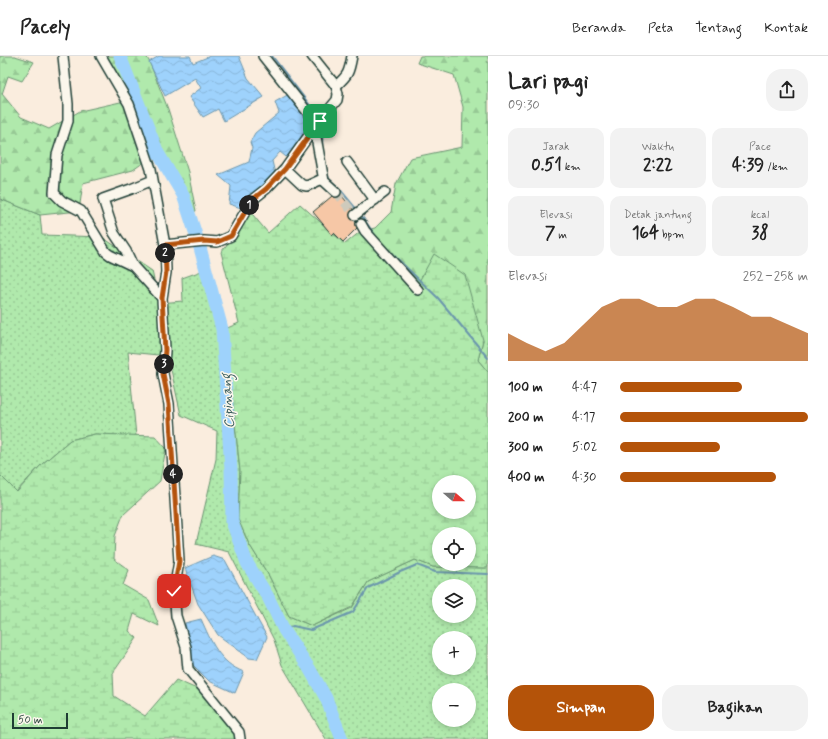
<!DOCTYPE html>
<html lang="id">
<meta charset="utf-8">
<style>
body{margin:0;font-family:Mynerve,sans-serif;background:#f2f2f2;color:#222;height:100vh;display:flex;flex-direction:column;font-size:15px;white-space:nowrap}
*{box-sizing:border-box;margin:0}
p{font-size:13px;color:#767676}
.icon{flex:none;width:22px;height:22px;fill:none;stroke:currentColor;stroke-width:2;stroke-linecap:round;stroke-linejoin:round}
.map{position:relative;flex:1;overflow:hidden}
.side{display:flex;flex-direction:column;background:#fff;width:340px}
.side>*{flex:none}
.needle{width:26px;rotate:110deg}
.controls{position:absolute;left:432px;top:419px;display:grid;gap:8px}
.controls a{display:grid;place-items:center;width:44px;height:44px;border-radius:50%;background:#fff;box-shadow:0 2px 6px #0003;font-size:20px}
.scale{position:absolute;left:12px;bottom:10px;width:56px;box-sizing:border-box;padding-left:4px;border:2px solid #1f3d34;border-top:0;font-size:11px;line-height:14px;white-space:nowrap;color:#1f3d34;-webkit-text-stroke:3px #fbf7ec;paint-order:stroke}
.pin{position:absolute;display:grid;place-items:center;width:34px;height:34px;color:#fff;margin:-17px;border-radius:8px;box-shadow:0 2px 6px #0006}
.km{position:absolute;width:20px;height:20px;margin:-10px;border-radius:50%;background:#222;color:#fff;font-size:11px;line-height:20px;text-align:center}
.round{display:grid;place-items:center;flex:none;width:42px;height:42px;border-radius:16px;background:#f2f2f2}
.headline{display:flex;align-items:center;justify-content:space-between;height:68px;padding:0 20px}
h1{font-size:22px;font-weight:800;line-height:30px}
.stats{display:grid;grid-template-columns:repeat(3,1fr);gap:6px;height:68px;padding:4px 20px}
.stats div{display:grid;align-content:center;border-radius:10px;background:#f2f2f2;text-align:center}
.stats b{font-size:17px;font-weight:800}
.stats small{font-size:11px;font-weight:400}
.stats p{font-size:11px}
.chart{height:112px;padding:8px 20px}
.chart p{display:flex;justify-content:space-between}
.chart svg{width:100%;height:72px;margin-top:4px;fill:#b45309;opacity:.7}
.primary-button{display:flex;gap:8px;margin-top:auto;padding:8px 20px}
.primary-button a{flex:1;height:46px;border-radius:16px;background:#b45309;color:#fff;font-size:16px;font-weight:800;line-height:46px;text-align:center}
.primary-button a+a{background:#f2f2f2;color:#222}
ul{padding:0 20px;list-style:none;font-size:13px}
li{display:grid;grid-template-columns:64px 48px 1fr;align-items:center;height:30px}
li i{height:10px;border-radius:5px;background:#b45309}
header{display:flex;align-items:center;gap:24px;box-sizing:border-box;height:56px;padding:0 20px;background:#fff;border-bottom:1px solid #e0e0e0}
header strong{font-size:19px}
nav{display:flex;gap:22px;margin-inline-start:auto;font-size:14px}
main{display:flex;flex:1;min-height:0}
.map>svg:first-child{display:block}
</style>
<header>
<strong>Pacely</strong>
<nav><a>Beranda</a><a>Peta</a><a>Tentang</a><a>Kontak</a></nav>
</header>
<main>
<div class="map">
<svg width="488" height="683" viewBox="0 0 488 683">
<defs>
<pattern id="grass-dots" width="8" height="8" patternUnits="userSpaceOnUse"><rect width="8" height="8" fill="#b0e9ac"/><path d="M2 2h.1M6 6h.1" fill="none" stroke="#97c995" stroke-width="1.8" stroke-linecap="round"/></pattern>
<pattern id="forest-firs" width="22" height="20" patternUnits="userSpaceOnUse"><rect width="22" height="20" fill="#b0e9ac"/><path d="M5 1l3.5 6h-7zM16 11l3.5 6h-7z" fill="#97c995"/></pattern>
<pattern id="wetland-marsh" width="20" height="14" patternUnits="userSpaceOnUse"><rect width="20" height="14" fill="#b0e9ac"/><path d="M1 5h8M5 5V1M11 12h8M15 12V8" fill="none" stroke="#97c995"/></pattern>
<pattern id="water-waves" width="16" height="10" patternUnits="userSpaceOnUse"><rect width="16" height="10" fill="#9ed2fc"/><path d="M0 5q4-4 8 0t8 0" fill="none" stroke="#88b5d9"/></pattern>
</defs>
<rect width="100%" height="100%" fill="#faedde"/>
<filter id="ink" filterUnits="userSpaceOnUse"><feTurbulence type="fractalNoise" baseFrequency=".025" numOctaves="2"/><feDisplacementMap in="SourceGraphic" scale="8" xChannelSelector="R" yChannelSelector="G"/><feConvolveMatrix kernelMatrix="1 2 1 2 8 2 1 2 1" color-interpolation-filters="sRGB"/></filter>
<g filter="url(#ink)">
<path fill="url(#grass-dots)" stroke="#689370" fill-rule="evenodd" d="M0,143L40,159L42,179L102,181L152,215L159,247L183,245L182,222L210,212L225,273L240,415L238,463L249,488L269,520L289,560L312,570L352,552L368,526L415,504L433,511L486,512L488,510V683H326L282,609L274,584L229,496L196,488L216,403L217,375L181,359L168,300L128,296L136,380L95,378L70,384L41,409L16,436L0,419ZM439,530H469V560H439ZM439,582H469V612H439ZM439,634H469V664H439Z"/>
<path fill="url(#forest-firs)" stroke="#689370" d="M0,0H15L34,6L22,25L8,20L2,38L21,61L49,73L80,55L125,45L104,0H146L149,5L168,53L188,116L196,155L185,157L177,136L154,99L133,114L83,127L79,155L40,159L0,143Z
M420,0H488V316L478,304L483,284L416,232L361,175L375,172L391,156L396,128L410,102L462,91L463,51L454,19L417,7Z"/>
<path fill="url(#wetland-marsh)" stroke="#689370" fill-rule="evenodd" d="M300,148L345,188L361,175L416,231L434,198L465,219L483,284L478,304L488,316V510L487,512L433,511L415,504L368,526L352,551L312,570L289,560L269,520L249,488L238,463L240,415L225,273L239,267L221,196L233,181L248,153L268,177ZM439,426H469V456H439ZM439,478H469V508H439Z
M95,378L155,380L166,392L160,425L123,459L115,480L114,503L129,514L123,529L149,544L159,570L134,558L129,575L137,582L113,617L114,640L145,660L176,624L213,640L241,683H0V419L17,436L41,409L70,384Z"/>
<path fill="url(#water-waves)" stroke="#6b96ac" d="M159,0H190L193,7L210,0H239L248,22L264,41L224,65L218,53L203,61L189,41L201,32L195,22L165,40L149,6Z
M291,37L314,64L291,105L280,96L272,105L275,118L271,125L252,139L241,152L229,148L231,130L218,119L249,106L252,92L250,86L255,77L279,57L275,46Z
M213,500L225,504L267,581L257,603L249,602L218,579L198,548L185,512Z
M201,563C211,585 219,607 244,616L235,637L209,625L192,608L185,567Z"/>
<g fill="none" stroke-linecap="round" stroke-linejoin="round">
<path stroke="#6b96ac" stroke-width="2" d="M272,0L319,61
M322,66L323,69L322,92
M327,116L329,123L338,131L357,154
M361,159L377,182
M382,188L438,242L488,302
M284,574L293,570L311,574L353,556L368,532L400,516L417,509L435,516L488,518"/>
<path stroke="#9ed2fc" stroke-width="13" d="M120,0L158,97L183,139L199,188L222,273L231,414L232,466L247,507L268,541L284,574L309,612L326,642L342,683"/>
</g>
<path fill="#f6c7a6" stroke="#1f3d34" d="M338,135L363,166L343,186L334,177L332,179L313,156Z"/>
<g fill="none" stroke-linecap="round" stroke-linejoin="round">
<path stroke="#cecabc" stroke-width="9" stroke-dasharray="9 4.5" stroke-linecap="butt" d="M336,136L355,159L361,168"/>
<defs>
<path id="street" d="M63,0L68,48V65L57,99L54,137L62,145L81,155L106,196L110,199L133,210L162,242
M101,0L129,48L151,113L165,189L166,216L162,242L165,294L163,318L169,348L179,505L174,535L176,560L186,591L188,613L239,676L240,683
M263,0L317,68L316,81L324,125
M336,30C348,19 349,17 352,0
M347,106L375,144
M285,113L302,129L307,130L320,124L324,125L336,136
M355,159L385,136
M361,168L365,175L418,234
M165,189L204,185L217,186L231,180L252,144L266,133L285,113L317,68L337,44L338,38L336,30L312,0
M133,210L126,195L114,177L103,143L131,133L153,124"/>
</defs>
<use href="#street" stroke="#1f3d34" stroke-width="12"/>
<use href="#street" stroke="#fbf7ec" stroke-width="9"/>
</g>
</g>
<g fill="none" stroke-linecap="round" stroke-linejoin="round" filter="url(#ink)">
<defs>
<path id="route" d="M174,535L179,505L169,348L163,318L165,294L162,242L166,216L165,189L204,185L217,186L231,180L252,144L266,133L285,113L320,65"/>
</defs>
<use href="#route" stroke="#fff" stroke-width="8"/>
<use href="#route" stroke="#b45309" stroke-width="5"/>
</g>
<g text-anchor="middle" stroke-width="3" stroke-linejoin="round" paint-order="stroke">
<g font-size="14" font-style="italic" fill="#385b5c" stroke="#fbf7ec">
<text transform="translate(227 345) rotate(-94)" y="5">Cipinang</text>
</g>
</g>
</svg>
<div class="controls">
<a><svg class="needle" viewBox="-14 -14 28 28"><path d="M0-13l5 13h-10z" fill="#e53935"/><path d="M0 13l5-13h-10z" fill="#767676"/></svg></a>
<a><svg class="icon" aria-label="locate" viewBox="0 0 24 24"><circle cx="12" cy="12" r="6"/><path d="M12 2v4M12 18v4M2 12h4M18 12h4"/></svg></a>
<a><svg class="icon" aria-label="layers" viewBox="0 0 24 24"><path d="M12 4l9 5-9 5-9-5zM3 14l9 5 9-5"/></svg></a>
<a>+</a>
<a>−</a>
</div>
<div class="scale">50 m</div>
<div class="pin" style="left:320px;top:65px;background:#1e9e55"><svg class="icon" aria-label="arrive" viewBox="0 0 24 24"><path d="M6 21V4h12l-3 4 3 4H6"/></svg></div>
<div class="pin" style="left:174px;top:535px;background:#d93025"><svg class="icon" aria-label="check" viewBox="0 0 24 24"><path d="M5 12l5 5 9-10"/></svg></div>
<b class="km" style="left:249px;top:149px">1</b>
<b class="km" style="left:165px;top:197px">2</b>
<b class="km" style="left:164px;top:308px">3</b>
<b class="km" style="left:173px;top:418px">4</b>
</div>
<section class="side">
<div class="headline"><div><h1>Lari pagi</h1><p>09:30</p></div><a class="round"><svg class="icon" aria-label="share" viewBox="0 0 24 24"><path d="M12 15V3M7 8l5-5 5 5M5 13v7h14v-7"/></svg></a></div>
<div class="stats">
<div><p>Jarak</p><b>0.51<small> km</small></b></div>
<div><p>Waktu</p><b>2:22</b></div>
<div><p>Pace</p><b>4:39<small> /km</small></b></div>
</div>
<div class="stats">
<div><p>Elevasi</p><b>7<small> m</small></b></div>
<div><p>Detak jantung</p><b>164<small> bpm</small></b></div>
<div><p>kcal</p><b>38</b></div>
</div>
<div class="chart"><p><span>Elevasi</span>252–258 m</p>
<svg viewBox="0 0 160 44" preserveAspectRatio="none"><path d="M0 44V27L10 33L20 38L30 33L40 22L50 11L60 6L70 6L80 11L90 11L100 6L110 6L120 11L130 17L140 17L150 22L160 27V44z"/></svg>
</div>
<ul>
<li><b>100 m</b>4:47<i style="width:65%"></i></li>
<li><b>200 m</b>4:17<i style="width:100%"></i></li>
<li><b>300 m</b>5:02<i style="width:53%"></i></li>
<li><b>400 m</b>4:30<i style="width:83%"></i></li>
</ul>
<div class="primary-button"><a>Simpan</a><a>Bagikan</a></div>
</section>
</main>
